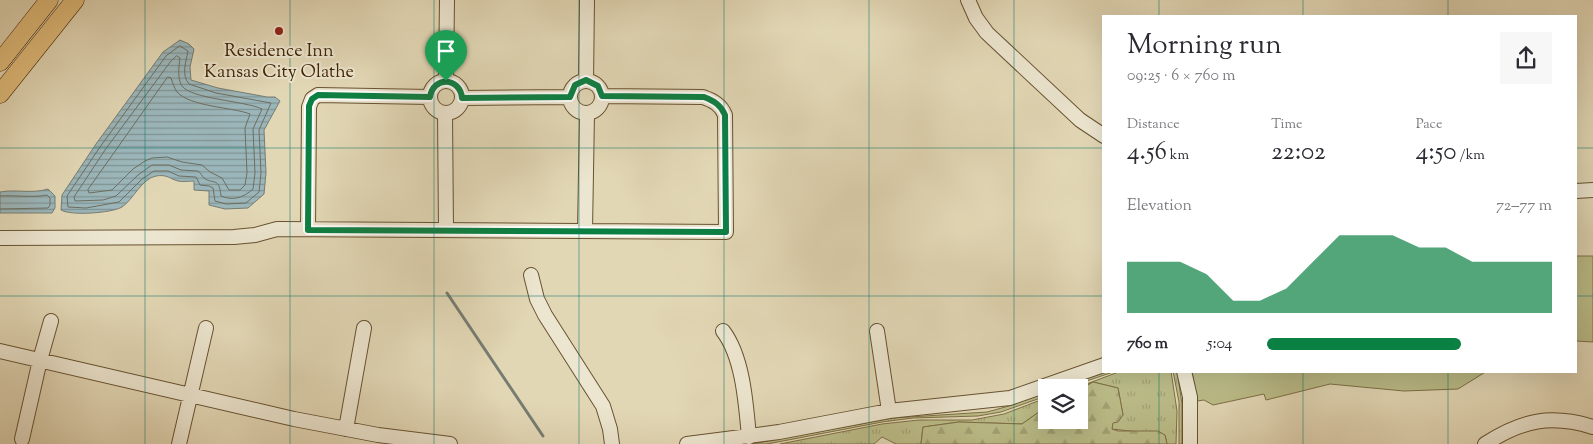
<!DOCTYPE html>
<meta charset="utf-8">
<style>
body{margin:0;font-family:"Sorts Mill Goudy",serif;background:#f7f7f7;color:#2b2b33;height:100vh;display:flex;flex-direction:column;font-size:19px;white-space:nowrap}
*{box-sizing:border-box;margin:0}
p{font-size:16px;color:#7c7c81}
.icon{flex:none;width:28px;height:28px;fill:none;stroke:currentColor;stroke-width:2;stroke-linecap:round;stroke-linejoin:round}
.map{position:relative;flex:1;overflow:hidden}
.details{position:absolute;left:1102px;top:15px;width:475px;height:358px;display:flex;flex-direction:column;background:#fff;border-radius:0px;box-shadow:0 5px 20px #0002}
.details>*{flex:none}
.controls{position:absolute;left:1038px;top:379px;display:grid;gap:10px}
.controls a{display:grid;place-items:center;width:50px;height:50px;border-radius:0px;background:#fff;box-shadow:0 5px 20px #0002;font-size:25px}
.pin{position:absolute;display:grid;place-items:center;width:42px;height:42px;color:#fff;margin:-51px -21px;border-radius:50% 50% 50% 0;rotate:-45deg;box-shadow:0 0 5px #0007}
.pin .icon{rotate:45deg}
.round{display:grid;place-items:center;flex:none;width:52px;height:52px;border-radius:0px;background:#f7f7f7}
.headline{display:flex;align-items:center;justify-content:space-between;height:85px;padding:0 25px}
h1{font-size:28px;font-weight:600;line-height:38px}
.metrics{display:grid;grid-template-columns:repeat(3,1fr);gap:8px;height:85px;padding:5px 25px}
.metrics div{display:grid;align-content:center}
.metrics b{font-size:25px;font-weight:600}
.metrics small{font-size:14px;font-weight:400}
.metrics p{font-size:14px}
.chart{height:140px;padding:10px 25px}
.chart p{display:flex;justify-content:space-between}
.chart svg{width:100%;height:90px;margin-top:5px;fill:#0b8043;opacity:.7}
ul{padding:0 25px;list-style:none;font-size:16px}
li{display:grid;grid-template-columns:80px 60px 1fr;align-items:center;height:38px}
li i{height:12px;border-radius:6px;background:#0b8043}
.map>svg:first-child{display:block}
</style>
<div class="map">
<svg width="1593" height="444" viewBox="0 0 1593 444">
<defs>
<pattern id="grass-tufts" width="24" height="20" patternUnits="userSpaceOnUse" patternTransform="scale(1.25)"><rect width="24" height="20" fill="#bbbc88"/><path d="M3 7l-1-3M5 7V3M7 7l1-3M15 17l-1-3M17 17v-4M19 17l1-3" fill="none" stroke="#a2a174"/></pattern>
<pattern id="forest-firs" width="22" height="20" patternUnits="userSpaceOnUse" patternTransform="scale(1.25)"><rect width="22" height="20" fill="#bbbc88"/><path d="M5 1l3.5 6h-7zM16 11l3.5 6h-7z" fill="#a2a174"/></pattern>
<pattern id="water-rules" width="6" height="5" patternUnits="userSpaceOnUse" patternTransform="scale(1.25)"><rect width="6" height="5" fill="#9bb6ba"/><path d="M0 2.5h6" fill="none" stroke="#809495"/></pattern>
</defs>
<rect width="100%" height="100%" fill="#e2d7b5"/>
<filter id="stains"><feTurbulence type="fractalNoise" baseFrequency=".004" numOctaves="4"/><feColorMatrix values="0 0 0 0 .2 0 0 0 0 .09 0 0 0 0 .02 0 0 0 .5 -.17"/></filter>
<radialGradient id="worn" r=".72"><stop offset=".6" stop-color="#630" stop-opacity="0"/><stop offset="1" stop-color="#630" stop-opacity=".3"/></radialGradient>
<path fill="url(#grass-tufts)" stroke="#7e7046" d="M1108,371H1116L1069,387L1060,388Z
M1121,371H1171L1177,411L1176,444H1167L1165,435L1112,429V423L1123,415L1118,388L1093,382L1079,390V388H1076Z
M1173,371H1177L1182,404V444H1179V402Z
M1046,392V396L1001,412L978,416L913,418L882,422L767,444H752L894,418L987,412L1009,406Z
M1046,398V407L1022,424L959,422L923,427L921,444H896L882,437L874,444H780L882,424L919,420H972L1004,414Z"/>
<path fill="url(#forest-firs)" stroke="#7e7046" d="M1093,382L1118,388L1123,415L1118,422L1113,423L1112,429L1118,431H1158L1165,435L1167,444H921L923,427L959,422L1022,424L1046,407V420H1079V390Z"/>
<path fill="#bbbc88" stroke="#7e7046" d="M1576,256H1593V342L1576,341Z
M1192,371H1487L1458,389L1404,391L1330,384L1266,400L1264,394L1213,405L1204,400L1197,401Z"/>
<path fill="url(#water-rules)" stroke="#777c72" d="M180,40L189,44L194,49L190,67L191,80L218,88L267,97H275L280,101L264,130L266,173L264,194L248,208L225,209L209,205V191L194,190V181C189,181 183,182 178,181C170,179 167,174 156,176C141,179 134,199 122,207C112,213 71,216 61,210L62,195L96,144L163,52Z
M48,189L55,196V208L52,213H0V192C16,189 32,194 48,189Z"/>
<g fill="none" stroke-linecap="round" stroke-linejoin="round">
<path stroke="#6e6e60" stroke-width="1" d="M180,46L188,51C186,62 181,75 189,84L216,93L271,103L259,130L261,173L259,192L246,203L226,204L215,201L213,188L209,186L200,185L196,177L179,176L168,171H154L142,179L119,202L86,208L68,207L67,196L100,147L166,56Z
M177,56L180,58C179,66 177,79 182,86C191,99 246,101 262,109L253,129L255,173L253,189C243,198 233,201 221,196C219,176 213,185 204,178C202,176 201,173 198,171L181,170L169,165H152L138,175L116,196L103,200L75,201L74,197L105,150L171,61Z
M168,77L171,78C173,83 174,88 177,92C191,107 232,107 250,114L245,128L247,173L245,185L240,190H229L222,178L210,172L202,165L182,162L167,157L152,158L145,161L133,169L112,190L89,193L88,190Z
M0,196C15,195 32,198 47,195L50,198V205L48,208L0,209"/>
<path stroke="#777c72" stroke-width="3" d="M447,293L543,436"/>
<defs>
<path id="minor" d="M968,0L976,18L987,33L1080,120L1104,136
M570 97a16 16 0 1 1 32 0a16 16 0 1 1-32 0Z
M446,81L447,0
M586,81L587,0
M430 97a16 16 0 1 1 32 0a16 16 0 1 1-32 0Z
M462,98L570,97
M445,113L446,230
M1576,191L1593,190
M308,229L309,107L312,99L318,95L430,97
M585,231L587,113
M0,238L234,237L255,235L277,229L726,232L725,115C721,105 714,101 703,97L602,96
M531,275L537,299L545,315L603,406L610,429L612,444
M723,331C743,357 746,404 749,437
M877,331L889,411
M0,351L294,419L378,435L450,444
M1184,371L1190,397V444
M346,429L364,328
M22,439L40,360L51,321
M179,444L206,328
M687,444L779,432L889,411L1010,398L1104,365
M1485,444C1522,420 1551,414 1593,427"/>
<path id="major" d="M0,62L49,0
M0,94L75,0"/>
</defs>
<use href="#minor" stroke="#685231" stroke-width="16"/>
<use href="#major" stroke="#402505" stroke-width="19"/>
<use href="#minor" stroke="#ece5cf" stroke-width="14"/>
<use href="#major" stroke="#e1bc7a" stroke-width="18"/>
</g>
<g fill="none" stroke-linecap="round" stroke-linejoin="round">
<defs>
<path id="route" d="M586,80L598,86L602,96L704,97C714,101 721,105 725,115L726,232L308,230L309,106L312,99L318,95L430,97C433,76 460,77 462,98L570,97L575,85Z"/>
</defs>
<use href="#route" stroke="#fff" stroke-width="10"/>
<use href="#route" stroke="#0b8043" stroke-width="6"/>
</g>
<path fill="none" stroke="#0f766e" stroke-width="1" stroke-opacity="0.55" d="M145,0V444M290,0V444M434,0V444M579,0V444M724,0V444M869,0V444M1014,0V444M1159,0V16M1303,0V16M1448,0V16M0,148H1104M1576,148H1593M0,296H1104M1576,296H1593M1159,371V444M1303,371V444M1448,371V444"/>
<circle fill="#8f2418" stroke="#ece5cf" stroke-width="2" cx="279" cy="31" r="5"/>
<g text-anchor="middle" stroke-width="4" stroke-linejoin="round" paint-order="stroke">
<g font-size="18" fill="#402505" stroke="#ece5cf">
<text x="279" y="56">Residence Inn<tspan x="279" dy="21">Kansas City Olathe</tspan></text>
</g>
</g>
<rect width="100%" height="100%" filter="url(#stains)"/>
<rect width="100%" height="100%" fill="url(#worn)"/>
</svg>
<div class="controls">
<a><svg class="icon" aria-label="layers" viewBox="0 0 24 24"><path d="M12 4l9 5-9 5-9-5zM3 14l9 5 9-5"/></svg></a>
</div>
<div class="pin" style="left:446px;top:81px;background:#1e9e55"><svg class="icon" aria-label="arrive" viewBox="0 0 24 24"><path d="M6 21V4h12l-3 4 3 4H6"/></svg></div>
<section class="details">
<div class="headline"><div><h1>Morning run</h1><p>09:25 · 6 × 760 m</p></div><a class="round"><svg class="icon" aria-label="share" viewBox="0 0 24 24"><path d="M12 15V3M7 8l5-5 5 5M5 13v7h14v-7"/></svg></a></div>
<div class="metrics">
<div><p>Distance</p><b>4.56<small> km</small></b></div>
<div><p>Time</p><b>22:02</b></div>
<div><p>Pace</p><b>4:50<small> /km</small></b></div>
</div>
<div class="chart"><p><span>Elevation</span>72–77 m</p>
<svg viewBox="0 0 160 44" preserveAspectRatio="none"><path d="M0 44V19L10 19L20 19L30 25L40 38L50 38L60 32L70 19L80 6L90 6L100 6L110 12L120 12L130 19L140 19L150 19L160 19V44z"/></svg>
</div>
<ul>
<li><b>760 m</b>5:04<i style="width:68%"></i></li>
</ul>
</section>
</div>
